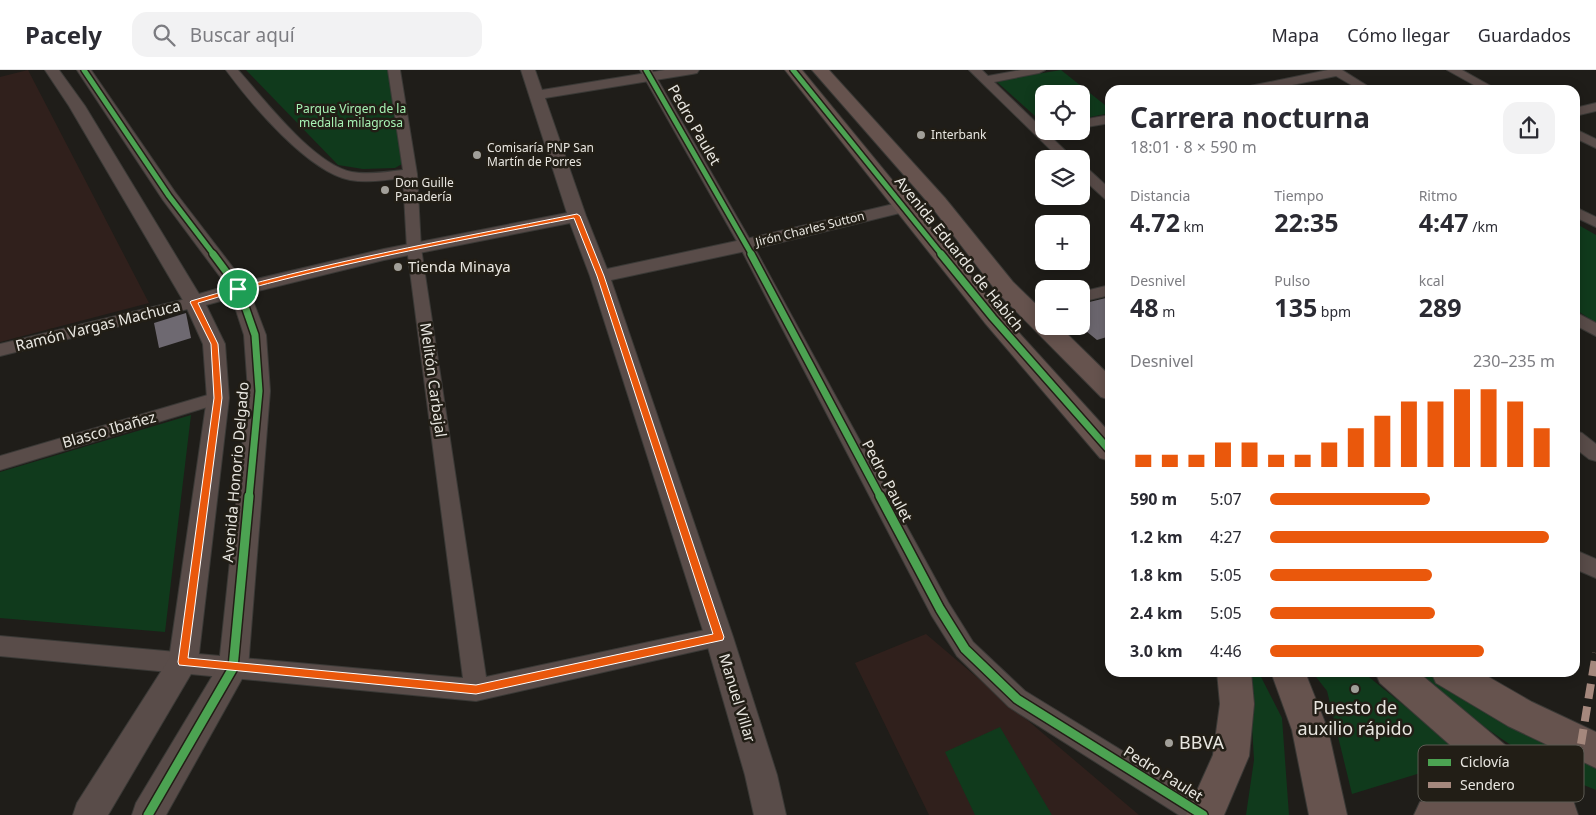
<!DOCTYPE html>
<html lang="es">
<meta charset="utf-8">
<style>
body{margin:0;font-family:"Noto Sans",sans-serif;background:#f2f2f3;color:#2b2b33;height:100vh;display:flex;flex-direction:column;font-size:19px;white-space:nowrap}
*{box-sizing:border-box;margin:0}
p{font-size:16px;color:#7c7c81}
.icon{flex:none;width:28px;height:28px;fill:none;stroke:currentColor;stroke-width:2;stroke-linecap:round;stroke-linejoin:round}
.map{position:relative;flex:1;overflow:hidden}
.panel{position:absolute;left:1105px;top:15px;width:475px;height:592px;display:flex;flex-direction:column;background:#fff;border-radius:15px;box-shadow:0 2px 12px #0003}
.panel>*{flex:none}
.tools{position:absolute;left:1035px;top:15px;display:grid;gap:10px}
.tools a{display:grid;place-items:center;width:55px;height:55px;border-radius:10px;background:#fff;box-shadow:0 2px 12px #0003;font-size:25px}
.pin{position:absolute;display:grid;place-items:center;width:42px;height:42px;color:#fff;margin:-21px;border:2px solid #fff;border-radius:50%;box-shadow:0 1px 5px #0007}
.round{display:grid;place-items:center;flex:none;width:52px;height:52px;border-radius:15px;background:#f2f2f3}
.overview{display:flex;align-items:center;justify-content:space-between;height:85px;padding:0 25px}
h1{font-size:28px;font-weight:700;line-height:38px}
.stats{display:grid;grid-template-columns:repeat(3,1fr);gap:8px;height:85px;padding:5px 25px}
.stats div{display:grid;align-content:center}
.stats b{font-size:25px;font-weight:700}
.stats small{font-size:14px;font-weight:400}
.stats p{font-size:14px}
.chart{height:140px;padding:10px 25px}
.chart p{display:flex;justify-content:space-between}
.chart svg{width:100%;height:90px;margin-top:5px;stroke:#ea580c;stroke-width:6}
ul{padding:0 25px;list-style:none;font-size:16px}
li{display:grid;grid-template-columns:80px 60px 1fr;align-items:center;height:38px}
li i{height:12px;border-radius:6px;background:#ea580c}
header{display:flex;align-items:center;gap:30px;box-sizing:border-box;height:70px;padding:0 25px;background:#fff;border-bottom:1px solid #e1e1e2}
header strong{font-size:24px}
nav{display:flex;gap:28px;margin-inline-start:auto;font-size:18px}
.search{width:350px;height:45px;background:#f2f2f3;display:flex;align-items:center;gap:12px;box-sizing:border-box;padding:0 18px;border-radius:15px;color:#7c7c81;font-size:19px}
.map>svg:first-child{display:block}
</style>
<header>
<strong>Pacely</strong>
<div class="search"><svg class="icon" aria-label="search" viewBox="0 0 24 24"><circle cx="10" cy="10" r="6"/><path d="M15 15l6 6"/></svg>Buscar aquí</div>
<nav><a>Mapa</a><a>Cómo llegar</a><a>Guardados</a></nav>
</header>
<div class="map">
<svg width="1596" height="745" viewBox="0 0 1596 745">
<rect width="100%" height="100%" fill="#1f1d19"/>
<path fill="#30201c" d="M28,0L149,233L0,272V7Z
M926,564L1139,745H929L855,593Z"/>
<path fill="#103a1c" d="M246,0H390L402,94L395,98L363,99L338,95Z
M1061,0L1110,39V43L1081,49V24H1044V54L996,11Z
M1575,153L1596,165V253L1575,239Z
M191,345L165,562L0,548V402Z
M1245,603H1259L1282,648L1289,745H1246L1254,690L1251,638Z
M1313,603H1364L1480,697L1427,701L1352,724L1327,621Z
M1414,603H1433L1596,689V720C1534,697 1480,653 1426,615Z
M1000,657L1052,745H975L945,682Z"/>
<path fill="#6e6971" d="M1110,227V266L1097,270L1081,257V234Z
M186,243L191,268L159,278L154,253Z"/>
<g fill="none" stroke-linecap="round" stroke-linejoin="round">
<defs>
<path id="minor" d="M226,0H238C264,29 314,95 352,102C368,105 387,102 403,100L388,0H400L417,104L421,178L486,607L719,557L727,560L730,567L727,574L476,631L0,586V566L463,608L407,178L403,108C386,110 367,113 350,110C308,102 251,34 226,0Z
M640,0H652L753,175L948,532L973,572L1025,621L1212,736L1216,745H1179L1009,637L957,586L932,546L739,175Z
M969,0H982L988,6L1021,0H1045L1039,3L994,12L1074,89H1060Z
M1328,0H1342L1374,20H1360L1336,6L1267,20H1244L1250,16Z
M1447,0H1462L1498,20H1483Z
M1596,33V41L1575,46V38Z
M1110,45V53L1081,58V50Z
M1575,59L1596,69V78L1575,68Z
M1081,96L1086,97L1110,119V130L1105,129L1081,107Z
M1575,137L1596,147V157L1575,147Z
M1110,215V225L1081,232V222Z
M194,227L200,228L202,232L200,236L0,286V274Z
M1044,231V241L1027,245L1021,244L1019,240L1021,236Z
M1575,242L1596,253V266L1575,255Z
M218,322L224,324L227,328L224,332L0,400V386Z
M1575,361L1582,363L1596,374V391L1589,389L1575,378Z
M1575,480L1596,489V508L1575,499Z"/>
<path id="tertiary" d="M45,0H59L85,36L199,224L227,216L163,130L77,0H91L175,122L244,212L384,179L567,143L521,0H535L542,20L665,0H699L697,3L692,4L545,28L586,146L607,199L746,169L902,132L908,133L911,137L908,141L746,181L611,210L733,567L777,705L786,745H754L745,705L705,567L590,206L570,153L384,190L250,223L266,265L270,321L248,598L166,745H132L136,733L219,595L248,321L244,265L232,228L206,235L225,274L229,328L198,592L108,745H73L77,733L169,589L207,328L203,274L184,232L69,36Z"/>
<path id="primary" d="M785,0H802L1001,243L1110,363V391L1100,388L985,253Z
M812,0H829L945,128L1013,212L1044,242V256H1059L1110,306V330L1101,327L997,222L931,136Z
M1217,602H1251L1254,634L1249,686L1224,745H1186L1213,685L1220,634Z
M1271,602H1305L1328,660L1347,745H1309L1292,660Z
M1375,602H1418L1566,726L1573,730L1578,745H1414L1420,732L1466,716L1500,719L1380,613Z
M1431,602H1480L1532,632L1596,662V698L1508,656L1436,613Z"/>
</defs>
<use href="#minor" stroke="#3a3936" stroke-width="2"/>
<use href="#tertiary" stroke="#3a3936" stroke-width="2"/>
<use href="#primary" stroke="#3a3936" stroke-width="2"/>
<use href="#minor" fill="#594c49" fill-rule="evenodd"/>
<use href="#tertiary" fill="#594c49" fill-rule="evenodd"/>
<use href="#primary" fill="#66534e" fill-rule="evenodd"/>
<path stroke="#a5887d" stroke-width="8" stroke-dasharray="15 8" stroke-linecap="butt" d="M1581,674L1596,583"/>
<defs>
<path id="cycleway-far2" d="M84,0L169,126L214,185
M646,0L752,185
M793,0L942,185"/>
<path id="cycleway-far1" d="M213,184L239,219L255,265L259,321L249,428
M751,184L881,428
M941,184L993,248L1110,381"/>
<path id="cycleway" d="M880,426L940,539L965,579L1017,629L1203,745
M148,745L233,598L249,426"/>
</defs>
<use href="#cycleway-far2" stroke="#221e16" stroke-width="8"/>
<use href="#cycleway-far1" stroke="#221e16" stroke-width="10"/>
<use href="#cycleway" stroke="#221e16" stroke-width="12"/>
<use href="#cycleway-far2" stroke="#4ca352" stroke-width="5"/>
<use href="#cycleway-far1" stroke="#4ca352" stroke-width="7"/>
<use href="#cycleway" stroke="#4ca352" stroke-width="9"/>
</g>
<path fill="#ea580c" stroke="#fff" fill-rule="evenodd" d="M577,144L580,146L604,206L724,567L723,570L476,624L179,595L178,592L214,328L211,274L190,232L191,231C318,193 448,170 577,144ZM574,148L597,206L713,564L476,615L188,588L222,328L218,274L198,233C321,196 448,173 574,148Z"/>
<g fill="#a2a09a" stroke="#221e16" stroke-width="2">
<circle cx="921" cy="65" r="5"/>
<circle cx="477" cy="85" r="5"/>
<circle cx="385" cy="120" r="5"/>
<circle cx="398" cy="197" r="5"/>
<circle cx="1355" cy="619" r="5"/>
<circle cx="1169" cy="673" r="5"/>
</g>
<g text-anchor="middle" stroke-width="5" stroke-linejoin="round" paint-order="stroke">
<g font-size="12" fill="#a7f2b4" stroke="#221e16">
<text x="351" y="43">Parque Virgen de la<tspan x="351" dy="14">medalla milagrosa</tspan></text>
</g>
<g font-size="12" fill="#e8e6e0" stroke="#221e16" text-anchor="start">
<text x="931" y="69">Interbank</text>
<text x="487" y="82">Comisaría PNP San<tspan x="487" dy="14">Martín de Porres</tspan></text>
<text x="395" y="117">Don Guille<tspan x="395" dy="14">Panadería</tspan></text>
</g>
<g font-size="12" fill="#e8e6e0" stroke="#221e16">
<text transform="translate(810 159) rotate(-14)" y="4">Jirón Charles Sutton</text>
</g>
<g font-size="15" fill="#e8e6e0" stroke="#221e16">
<text transform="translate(694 55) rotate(60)" y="5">Pedro Paulet</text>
<text transform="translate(959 184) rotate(51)" y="5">Avenida Eduardo de Habich</text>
<text transform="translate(98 256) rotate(-14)" y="5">Ramón Vargas Machuca</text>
<text transform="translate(433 310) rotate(82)" y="5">Melitón Carbajal</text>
<text transform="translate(109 360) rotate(-16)" y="5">Blasco Ibañez</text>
<text transform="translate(236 402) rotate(-85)" y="5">Avenida Honorio Delgado</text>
<text transform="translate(887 411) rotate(62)" y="5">Pedro Paulet</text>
<text transform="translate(737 628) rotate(73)" y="5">Manuel Villar</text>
<text transform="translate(1163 704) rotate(32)" y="5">Pedro Paulet</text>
</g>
<g font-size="15" fill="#e8e6e0" stroke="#221e16" text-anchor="start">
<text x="408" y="202">Tienda Minaya</text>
</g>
<g font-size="18" fill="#e8e6e0" stroke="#221e16">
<text x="1355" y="644">Puesto de<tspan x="1355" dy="21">auxilio rápido</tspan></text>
<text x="1179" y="679" text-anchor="start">BBVA</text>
</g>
</g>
<rect x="1418" y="675" width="166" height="57" rx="8" fill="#221e16" stroke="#5d5a53" stroke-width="1"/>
<rect x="1428" y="689" width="23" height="7" fill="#4ca352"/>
<rect x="1428" y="712" width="23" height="6" fill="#a5887d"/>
<g font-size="14" fill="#e8e6e0">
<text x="1460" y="697">Ciclovía</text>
<text x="1460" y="720">Sendero</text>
</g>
</svg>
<div class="tools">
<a><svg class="icon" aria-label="locate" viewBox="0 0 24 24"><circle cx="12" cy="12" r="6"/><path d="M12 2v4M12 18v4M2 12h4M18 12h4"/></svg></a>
<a><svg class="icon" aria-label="layers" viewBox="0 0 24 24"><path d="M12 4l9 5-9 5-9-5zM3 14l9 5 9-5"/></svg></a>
<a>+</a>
<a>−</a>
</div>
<div class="pin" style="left:238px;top:219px;background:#1e9e55"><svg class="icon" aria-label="arrive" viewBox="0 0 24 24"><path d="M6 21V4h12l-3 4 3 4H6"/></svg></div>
<section class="panel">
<div class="overview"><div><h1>Carrera nocturna</h1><p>18:01 · 8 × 590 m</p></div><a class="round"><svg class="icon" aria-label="share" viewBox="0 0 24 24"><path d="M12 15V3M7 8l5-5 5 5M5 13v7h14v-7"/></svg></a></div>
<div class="stats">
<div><p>Distancia</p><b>4.72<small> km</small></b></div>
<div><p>Tiempo</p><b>22:35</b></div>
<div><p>Ritmo</p><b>4:47<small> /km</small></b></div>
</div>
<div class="stats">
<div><p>Desnivel</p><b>48<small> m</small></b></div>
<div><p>Pulso</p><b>135<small> bpm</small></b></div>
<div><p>kcal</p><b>289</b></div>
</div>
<div class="chart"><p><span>Desnivel</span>230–235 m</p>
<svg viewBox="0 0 160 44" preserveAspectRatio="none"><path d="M5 44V38M15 44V38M25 44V38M35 44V32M45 44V32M55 44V38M65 44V38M75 44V32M85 44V25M95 44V19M105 44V12M115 44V12M125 44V6M135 44V6M145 44V12M155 44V25"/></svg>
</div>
<ul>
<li><b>590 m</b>5:07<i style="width:56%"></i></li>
<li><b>1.2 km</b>4:27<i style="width:98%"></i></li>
<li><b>1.8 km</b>5:05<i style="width:57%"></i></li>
<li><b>2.4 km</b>5:05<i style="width:58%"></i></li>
<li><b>3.0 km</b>4:46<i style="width:75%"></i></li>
</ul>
</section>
</div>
